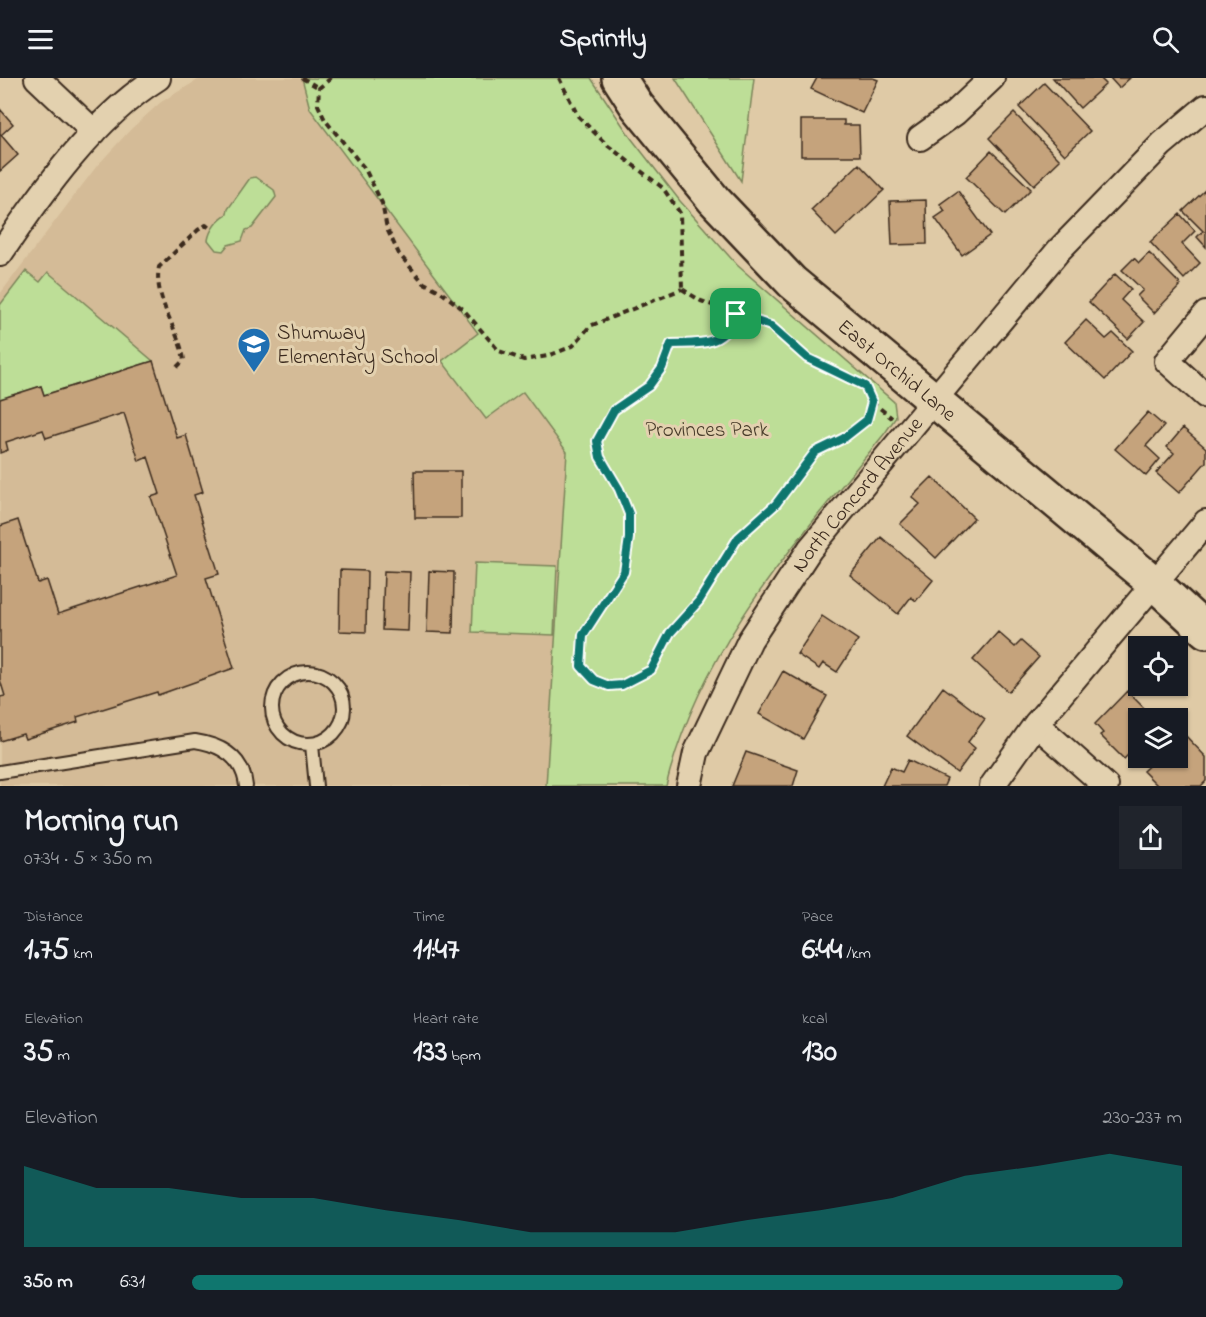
<!DOCTYPE html>
<meta charset="utf-8">
<style>
body{margin:0;font-family:"Indie Flower",sans-serif;background:#20242c;color:#f1f3f6;height:100vh;display:flex;flex-direction:column;font-size:22px;white-space:nowrap}
*{box-sizing:border-box;margin:0}
p{font-size:20px;color:#9ea1a6}
.icon{flex:none;width:33px;height:33px;fill:none;stroke:currentColor;stroke-width:2;stroke-linecap:round;stroke-linejoin:round}
.map{position:relative;height:708px;overflow:hidden}
.side{display:flex;flex-direction:column;background:#171b24;flex:1}
.side>*{flex:none}
.fabs{position:absolute;left:1128px;top:558px;display:grid;gap:12px}
.fabs a{display:grid;place-items:center;width:60px;height:60px;border-radius:0px;background:#171b24;box-shadow:0 2px 4px #0004;font-size:30px}
.pin{position:absolute;display:grid;place-items:center;width:51px;height:51px;color:#fff;margin:-26px;border-radius:12px;box-shadow:0 3px 9px #0006}
.round{display:grid;place-items:center;flex:none;width:63px;height:63px;border-radius:0px;background:#20242c}
.summary{display:flex;align-items:center;justify-content:space-between;height:102px;padding:0 24px}
h1{font-size:33px;font-weight:700;line-height:45px}
.figures{display:grid;grid-template-columns:repeat(3,1fr);gap:9px;height:102px;padding:6px 24px}
.figures div{display:grid;align-content:center}
.figures b{font-size:30px;font-weight:700}
.figures small{font-size:16px;font-weight:400}
.figures p{font-size:16px}
.chart{height:168px;padding:12px 24px}
.chart p{display:flex;justify-content:space-between}
.chart svg{width:100%;height:108px;margin-top:6px;fill:#0f766e;opacity:.7}
ul{padding:0 24px;list-style:none;font-size:20px}
li{display:grid;grid-template-columns:96px 72px 1fr;align-items:center;height:45px}
li i{height:15px;border-radius:8px;background:#0f766e}
header{display:flex;justify-content:space-between;align-items:center;height:78px;padding:0 24px;background:#171b24;font-size:27px;font-weight:700}
.map>svg:first-child{display:block}
</style>
<header><svg class="icon" aria-label="menu" viewBox="0 0 24 24"><path d="M4 6h16M4 12h16M4 18h16"/></svg>Sprintly<svg class="icon" aria-label="search" viewBox="0 0 24 24"><circle cx="10" cy="10" r="6"/><path d="M15 15l6 6"/></svg></header>
<div class="map">
<svg width="1206" height="708" viewBox="0 0 1206 708">
<rect width="100%" height="100%" fill="#dfcaa6"/>
<filter id="ink" filterUnits="userSpaceOnUse"><feTurbulence type="fractalNoise" baseFrequency=".0167" numOctaves="2"/><feDisplacementMap in="SourceGraphic" scale="12" xChannelSelector="R" yChannelSelector="G"/><feConvolveMatrix kernelMatrix="1 2 1 2 8 2 1 2 1" color-interpolation-filters="sRGB"/></filter>
<g filter="url(#ink)">
<path fill="#d4bb97" d="M201,0H302L310,31L567,374L546,708H0V216L96,89L131,51L161,24Z"/>
<path fill="#bdde97" stroke="#7c845a" stroke-width="1.5" d="M302,0H591L631,60L680,123L737,187L894,324L896,339L885,355C796,465 701,567 666,708H546L567,374L523,314L486,341L442,283L478,255L310,31Z
M675,0H754L741,103Z
M256,99L274,112L276,119L252,150L246,152L242,163L228,167L223,173L216,172L208,162C210,151 218,141 227,136L228,131L250,100Z
M26,193L40,204L48,194L153,283L44,317L41,308L0,321V227Z
M475,485L557,488L554,557L472,554Z"/>
<path fill="#c5a37b" stroke="#3b2a1e" stroke-width="1.5" d="M817,0H873L878,2L862,35L811,11Z
M1053,0H1100L1106,6L1080,30Z
M1110,0H1130L1119,10Z
M1044,5L1090,53L1065,77L1019,29Z
M0,31L13,46L1,57L18,77L0,93Z
M1014,35L1060,82L1034,107L989,60Z
M801,42H844V47H859L860,78H801Z
M991,73L1031,111L1005,137L966,99Z
M859,86L884,112L836,158L811,132Z
M1205,112H1206V169L1197,159L1203,153L1183,133Z
M958,113L990,157L962,177L935,140L945,133L940,126Z
M926,122L927,166L892,167L890,123Z
M1180,136L1195,153L1182,166L1200,185L1184,201L1150,164Z
M1149,175L1181,207L1154,235L1137,218L1143,212L1122,192L1134,180L1139,185Z
M1115,196L1131,211L1121,222L1144,244L1128,261L1089,224Z
M1086,242L1106,261L1113,255L1132,273L1105,302L1065,264Z
M153,283L177,360L186,357L203,414L194,417L219,496L206,500L234,590L158,617L157,614L77,639L78,644L25,661L23,656L0,663V619L5,618L0,602V448L18,442L38,505L47,502L58,536L177,497L151,419L160,416L148,379L139,383L124,335L46,360L43,352L6,364L8,372L0,375V321L41,308L44,317Z
M1148,334L1164,348L1146,368L1160,381L1146,398L1115,371Z
M1183,350L1206,370V384L1179,415L1156,395L1174,375L1167,369Z
M414,393H461V440H415Z
M932,399L974,440L936,480L900,446L920,426L912,419Z
M881,459L933,502L916,523L911,519L898,536L850,497Z
M340,492L367,493L366,554L339,553Z
M384,493L410,494L408,553L382,552Z
M429,493L454,494L453,555L427,554Z
M822,538L858,562L837,594L823,585L819,591L797,576Z
M998,554L1015,569L1021,563L1039,579L1008,614L973,582Z
M783,593L827,618L803,661L759,636Z
M943,609L985,641L968,664L975,670L957,695L907,658Z
M1127,613L1154,640H1138V667L1124,681L1100,657L1103,655L1095,646Z
M1183,655L1206,679V703L1201,708H1158L1143,693L1157,680H1178V660Z
M746,674L798,692L793,708H732Z
M908,682L947,701L944,708H882L891,689L902,694Z"/>
<g fill="none" stroke-linecap="round" stroke-linejoin="round">
<defs>
<path id="lane" d="M272 630a36 36 0 1 1 72 0a36 36 0 1 1-72 0Z
M312,667L316,708
M0,694L195,663C221,667 243,679 246,708"/>
<g id="street">
<path d="M37,0L94,54"/>
<path d="M920,60L955,35L992,0"/>
<path d="M0,176C42,114 94,40 158,0"/>
<path d="M1206,236L1167,283L1206,318"/>
<path d="M1036,646L1106,708"/>
<path id="s1" d="M689,708L696,675L750,562L810,471L1059,172L1162,66L1206,29"/>
<path d="M992,708L1036,646L1206,444"/>
</g>
<g id="secondary">
<path id="s2" d="M619,0L637,28L714,122L792,204L1154,505L1206,553"/>
</g>
</defs>
<use href="#lane" stroke="#3b2a1e" stroke-width="16"/>
<use href="#street" stroke="#3b2a1e" stroke-width="28"/>
<use href="#secondary" stroke="#3b2a1e" stroke-width="38"/>
<path stroke="#3b2a1e" stroke-width="4" stroke-dasharray="6 4.5" stroke-linecap="butt" d="M302,0L319,10
M331,0L319,10L318,27L325,42L365,91L382,125L387,151L399,176L424,205L438,212L463,231L499,273L524,282L548,278L573,268L590,248L682,211
M559,0L578,38L607,67L663,110L680,135L682,211
M682,211L701,223L772,248L807,280L865,308L872,324L867,342L844,360L815,374L776,426L738,460L699,523L670,555L651,592L623,607L609,608L594,602L581,588L583,557L624,493L629,460V436L619,411L599,379L597,363L614,332L649,308L661,290L671,266C703,265 723,269 736,236
M177,289L184,282C179,251 153,221 159,189L198,152L206,147L212,152
M872,324L892,340"/>
<use href="#lane" stroke="#e3d1af" stroke-width="12"/>
<use href="#street" stroke="#e3d1af" stroke-width="24"/>
<use href="#secondary" stroke="#e3d1af" stroke-width="33"/>
</g>
</g>
<g fill="none" stroke-linecap="round" stroke-linejoin="round" filter="url(#ink)">
<defs>
<path id="route" d="M736,236L771,248L807,280L865,308L872,324L867,342L844,360L815,374L776,426L738,460L699,523L670,555L651,592L622,607L609,608L594,602L581,588L583,557L624,494L629,460V436L619,411L600,379L597,363L614,332L649,308L662,290L671,266C702,265 723,269 736,236Z"/>
</defs>
<use href="#route" stroke="#fff" stroke-width="12"/>
<use href="#route" stroke="#0f766e" stroke-width="8"/>
</g>
<defs>
<symbol id="school-pin" viewBox="-11 -11 22 30"><path d="M0 17L-7.5 6A9.5 9.5 0 1 1 7.5 6Z" fill="#1f6fb2" stroke="#e3d1af"/><path d="M0-5L7-2L0 1L-7-2ZM-4 1L0 2.5L4 1V4Q0 6-4 4Z" fill="#fff"/></symbol>
</defs>
<g fill-rule="evenodd">
<use href="#school-pin" x="235" y="247" width="38" height="52"/>
</g>
<g text-anchor="middle" stroke-width="6" stroke-linejoin="round" paint-order="stroke">
<g font-size="21" fill="#3b2a1e" stroke="#e3d1af" text-anchor="start">
<text x="277" y="261">Shumway<tspan x="277" dy="24">Elementary School</tspan></text>
</g>
<g font-size="21" fill="#3b2a1e" stroke="#e3d1af">
<text dy="7" stroke="none"><textPath href="#s2" startOffset="405">East Orchid Lane</textPath></text>
<text dy="7" stroke="none"><textPath href="#s1" startOffset="340">North Concord Avenue</textPath></text>
</g>
<g font-size="21" fill="#483c2a" stroke="#e3d1af">
<text x="707" y="358">Provinces Park</text>
</g>
</g>
</svg>
<div class="fabs">
<a><svg class="icon" aria-label="locate" viewBox="0 0 24 24"><circle cx="12" cy="12" r="6"/><path d="M12 2v4M12 18v4M2 12h4M18 12h4"/></svg></a>
<a><svg class="icon" aria-label="layers" viewBox="0 0 24 24"><path d="M12 4l9 5-9 5-9-5zM3 14l9 5 9-5"/></svg></a>
</div>
<div class="pin" style="left:736px;top:236px;background:#1e9e55"><svg class="icon" aria-label="arrive" viewBox="0 0 24 24"><path d="M6 21V4h12l-3 4 3 4H6"/></svg></div>
</div>
<section class="side">
<div class="summary"><div><h1>Morning run</h1><p>07:34 · 5 × 350 m</p></div><a class="round"><svg class="icon" aria-label="share" viewBox="0 0 24 24"><path d="M12 15V3M7 8l5-5 5 5M5 13v7h14v-7"/></svg></a></div>
<div class="figures">
<div><p>Distance</p><b>1.75<small> km</small></b></div>
<div><p>Time</p><b>11:47</b></div>
<div><p>Pace</p><b>6:44<small> /km</small></b></div>
</div>
<div class="figures">
<div><p>Elevation</p><b>35<small> m</small></b></div>
<div><p>Heart rate</p><b>133<small> bpm</small></b></div>
<div><p>kcal</p><b>130</b></div>
</div>
<div class="chart"><p><span>Elevation</span>230–237 m</p>
<svg viewBox="0 0 160 44" preserveAspectRatio="none"><path d="M0 44V11L10 20L20 20L30 24L40 24L50 29L60 33L70 38L80 38L90 38L100 33L110 29L120 24L130 15L140 11L150 6L160 11V44z"/></svg>
</div>
<ul>
<li><b>350 m</b>6:31<i style="width:94%"></i></li>
</ul>
</section>
